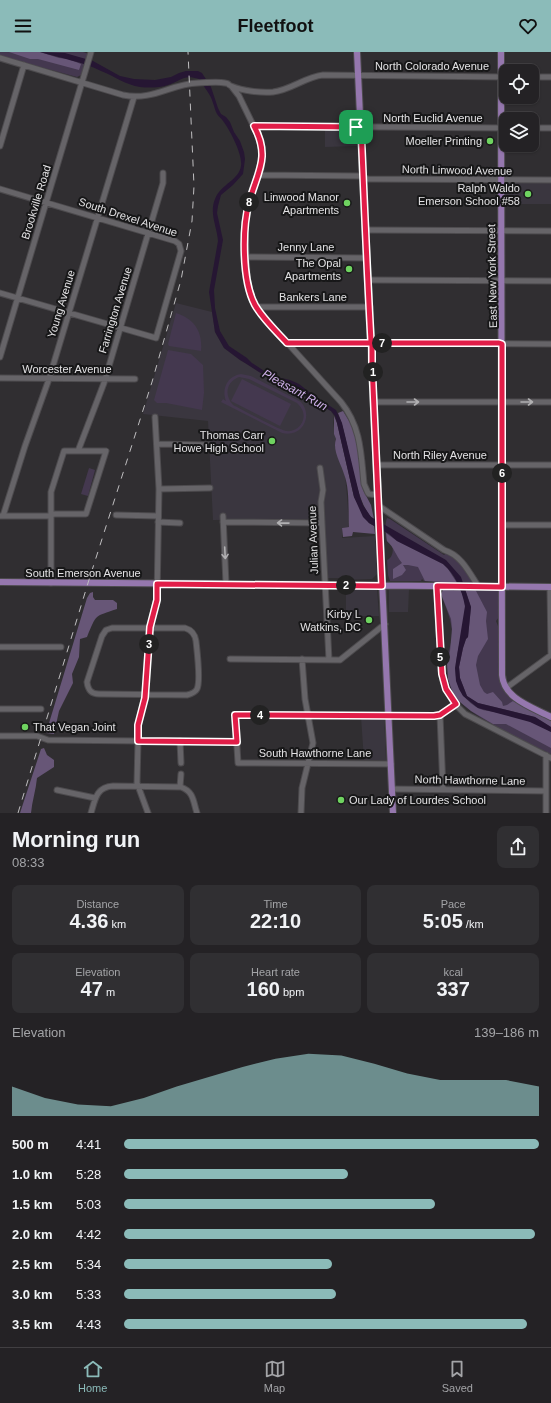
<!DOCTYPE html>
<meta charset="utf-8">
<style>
body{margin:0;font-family:Arial,sans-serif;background:#302f32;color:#f1f3f6;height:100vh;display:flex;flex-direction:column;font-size:15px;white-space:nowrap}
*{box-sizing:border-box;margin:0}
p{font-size:13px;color:#a3a4a7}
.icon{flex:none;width:22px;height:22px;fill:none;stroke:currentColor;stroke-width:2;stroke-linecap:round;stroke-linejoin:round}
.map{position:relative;height:761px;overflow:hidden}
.details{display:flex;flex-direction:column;background:#242225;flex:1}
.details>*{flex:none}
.controls{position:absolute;left:499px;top:12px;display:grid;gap:8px}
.controls a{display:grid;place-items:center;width:40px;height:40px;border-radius:8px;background:#242225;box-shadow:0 1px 3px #0004,0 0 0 1px #413f42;font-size:20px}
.pin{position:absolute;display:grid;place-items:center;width:34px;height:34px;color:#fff;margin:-17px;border-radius:8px;box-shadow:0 2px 6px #0006}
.km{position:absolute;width:20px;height:20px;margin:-10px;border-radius:50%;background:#222;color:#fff;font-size:11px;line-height:20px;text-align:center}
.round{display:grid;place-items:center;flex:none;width:42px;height:42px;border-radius:8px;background:#302f32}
.headline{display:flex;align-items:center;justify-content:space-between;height:68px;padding:0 12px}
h1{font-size:22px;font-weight:800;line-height:30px}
.metrics{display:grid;grid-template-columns:repeat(3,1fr);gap:6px;height:68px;padding:4px 12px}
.metrics div{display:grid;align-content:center;border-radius:8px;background:#302f32;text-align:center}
.metrics b{font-size:20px;font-weight:800}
.metrics small{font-size:11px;font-weight:400}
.metrics p{font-size:11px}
.chart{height:112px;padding:8px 12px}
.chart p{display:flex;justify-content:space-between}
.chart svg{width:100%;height:72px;margin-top:4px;fill:#8bbbb9;opacity:.7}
ul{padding:0 12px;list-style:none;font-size:13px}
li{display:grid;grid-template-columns:64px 48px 1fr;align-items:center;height:30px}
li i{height:10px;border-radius:5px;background:#8bbbb9}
header{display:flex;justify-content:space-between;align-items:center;height:52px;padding:0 12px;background:#8bbbb9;color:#111;font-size:18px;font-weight:800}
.tabs{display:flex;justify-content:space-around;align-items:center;height:56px;border-top:1px solid #413f42;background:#242225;font-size:11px;color:#a3a4a7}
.tabs a{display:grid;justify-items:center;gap:2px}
.tabs .on{color:#8bbbb9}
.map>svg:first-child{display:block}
</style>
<header><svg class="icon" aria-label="menu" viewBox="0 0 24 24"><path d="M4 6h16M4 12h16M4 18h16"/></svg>Fleetfoot<svg class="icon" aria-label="heart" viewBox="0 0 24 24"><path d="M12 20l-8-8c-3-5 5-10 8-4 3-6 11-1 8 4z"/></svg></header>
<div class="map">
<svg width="551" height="761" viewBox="0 0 551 761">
<rect width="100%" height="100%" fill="#302e31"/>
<path fill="#3a363f" d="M325,76H356L357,94L325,95Z
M505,131H551V152H505Z
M176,251L212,260L215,280L224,296L240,308L245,311L273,329L323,354L331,359L334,364L333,371L336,387L335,391L338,405L345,423L347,444L349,475L342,476V486L375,484L377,522L372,527L343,528V526H327L323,467L213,468L208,369L143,362Z
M389,536L409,537L408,560H389Z
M346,537H377L379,564H346Z
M361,665H384L386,708H364Z"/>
<path fill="#44384f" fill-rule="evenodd" d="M0,0H83L89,2L81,23L77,25L0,4Z
M176,261C194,267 203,279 201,299L169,294L168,292Z
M168,298L191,302L203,313L204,341L202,358L166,351H157L154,348Z
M241,322L251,324L301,350C314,365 301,386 282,381L221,350L223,347L226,349C221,336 228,324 241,322ZM239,325L249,327L297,351C302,356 305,361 303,368C301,375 294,380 286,379C277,377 243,358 233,353C224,343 226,330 239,325Z
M242,327L291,352L280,374L231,349Z
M89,416L95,418L88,444L81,442Z
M387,466L390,467L444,503L447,500L458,507L473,531L424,529L422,527L421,529H390L388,523L387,508C392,506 394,499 392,494C391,492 388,491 387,489C385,486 385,470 387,466Z
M483,537L498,538L499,565L496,569L498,574L500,630L503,637L513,649L551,668V702C526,690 467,664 454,642C448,633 448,622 447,612C446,606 451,593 452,586C453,570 446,557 441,542L443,538Z"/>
<path fill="#675677" d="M9,0H40L59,6L68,7L81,12L79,18L38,7H30Z
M343,359L354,377L357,388L363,438L371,453L374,467C356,458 348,383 338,361Z
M334,364L337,371L354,445L369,471L374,474L375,482L353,480L352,484L343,485L342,476L349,475C348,459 350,437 344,422C341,412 332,398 336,387L334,382Z
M386,481L397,489L443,512L448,517L457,531L425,529L418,515L408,513H403L406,518L402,523L393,527V517L402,511C396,504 394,495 387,489Z
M460,537C463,543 465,549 465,555C466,591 437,629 476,655C482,659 491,659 499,661C517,665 536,670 551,680V696L506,672H493L471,659L460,650L453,641L448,627L447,610L450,599L452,577L451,567L441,542L443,538Z
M465,537H475L487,560L486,569L488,587L478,604L476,613L480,633L484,640L487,642L493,640L502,650L503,654L507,653L513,649L551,668V675L535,665L478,651L467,644L460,626L459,615L463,596L466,587L468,585L471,555Z
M93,540V545L95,548H113L117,551V557C94,565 97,561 87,585L80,587L79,605L72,622L73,631L59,659L54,682L46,681L87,546L90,541Z
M44,696L47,703L54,708V715L37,726C36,738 32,749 31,761H20L41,697Z"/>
<path fill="#261633" d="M40,0L65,1L93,9L120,24L134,27L155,28L171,25L179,21L186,19H198L202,21L211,35L218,56L221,62L226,65L230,70L234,80L240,89L244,100L245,107L243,122L233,133L221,143L218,154L217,161L223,188L214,238L215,256L220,279L229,294L247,306L252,311L272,324L290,328L299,332L313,343L336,358L342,371L360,445L363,453L371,465L446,508L461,525L471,555L468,585L466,587L463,596L459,615L460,626L467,644L478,651L535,665L551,675V680L530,670L478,656L463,644L459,637L456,629L455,616L465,554C462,538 455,522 443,512L397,489L389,482L369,471L363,465L354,445L337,371L335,364L331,359L291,337L273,329L245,311L240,308L224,296L215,280L209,240L218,189C217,175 209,161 215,147C221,132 239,128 241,114C243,103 230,78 223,69C221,66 219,65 217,62C214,56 213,48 209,42C206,37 202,32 199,27C183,22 181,29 168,33C159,36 149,36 140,35C126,33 114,24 101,19C83,10 60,6 40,0Z"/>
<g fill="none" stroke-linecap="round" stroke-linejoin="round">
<defs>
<path id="minor" d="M0,6L123,43C153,49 170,32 198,31C206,31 217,29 225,31C231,32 226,32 231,34C243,39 261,41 273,40C291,38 305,25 323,23L506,25
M532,25H551
M232,35L239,44L256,79L260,88L262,101L261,117L250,145L245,171L247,224L250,241L256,255L272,274L341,350C361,375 361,401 364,432L368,441L369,442L378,443
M254,74L506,76
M532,76H551
M0,94L24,13
M259,123L359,124L368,127L551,128
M0,137L175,189L179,192L181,199L156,286L0,241
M366,178L551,179
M246,205L367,206
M368,228L551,229
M256,255H370
M287,291L551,292
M0,305L91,0
M0,326L135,327
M374,350H551
M157,392L209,393
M78,399L104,331L163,131V121
M377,413H551
M320,416L323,438L321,450L322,471L329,608
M159,437L210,436
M379,454L444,498C461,503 469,520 478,534
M116,463L158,464
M0,464H48C51,464 52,462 55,462H86L106,399H64L51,440V531
M3,464L25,394L49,327L134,45
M223,464L226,532
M158,470L180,471
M223,470L322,471
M502,473H551
M437,534L441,618L443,629L448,641L454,651L465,662L473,666L551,706
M550,535L551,603
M112,576H185C192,578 195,582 196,589C197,599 201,629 197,637C195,641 191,642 187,643L99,642C91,642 88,638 87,630L102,584L106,578Z
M0,595H61
M230,607L340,608L385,572
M506,636L551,603
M0,657H41
M440,663L443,737
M0,684H37L48,688L237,690
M180,689L181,711
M546,703V761
M391,712L238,711L235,663L434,664L440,663L456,652
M180,735L181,722
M392,737L546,739
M57,738L95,746
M91,761C95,748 96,735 113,734L181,735C194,740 193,749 197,761
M148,761L137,731L138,689V673L145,646L150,575L157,546L159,437L155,365
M301,761L302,736L313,691L305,647L302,607"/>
<path id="major" d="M357,0L393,761
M501,0L502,623C504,647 532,655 551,665
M0,530L551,535"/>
</defs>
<use href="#minor" stroke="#4d4b4e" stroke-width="7"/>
<use href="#major" stroke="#4d4b4e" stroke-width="8"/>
<use href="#minor" stroke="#666468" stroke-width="5"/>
<use href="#major" stroke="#9577ae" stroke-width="6"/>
<path stroke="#bfbec0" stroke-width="1" stroke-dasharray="7 7" stroke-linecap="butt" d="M18,761L88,531L152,330L181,228L192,169L194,134L188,0"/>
</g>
<defs><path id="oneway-shaft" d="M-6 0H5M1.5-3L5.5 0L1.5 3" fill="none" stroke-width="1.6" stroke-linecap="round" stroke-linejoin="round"/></defs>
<g stroke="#b1b0b2">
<use href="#oneway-shaft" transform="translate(413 350)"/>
<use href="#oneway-shaft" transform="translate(527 350)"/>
<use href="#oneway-shaft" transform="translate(283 471) rotate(-179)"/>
<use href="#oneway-shaft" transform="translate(225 501) rotate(87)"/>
</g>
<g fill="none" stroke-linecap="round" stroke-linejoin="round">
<defs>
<path id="route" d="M356,75H361C364,146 367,218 371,289L372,294V312L382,534L157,532V548L150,575L145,646L138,673V689L237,690L235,663L434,664L440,663L456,652L446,637L442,622L437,534L502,535V292L499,291H376C347,291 317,291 287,291C276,279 263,267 255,253C242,229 242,177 249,151C257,120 271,106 254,74L356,75"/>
</defs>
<use href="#route" stroke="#fff" stroke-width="8"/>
<use href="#route" stroke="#e11d48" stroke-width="5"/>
</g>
<g fill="#6fd360" stroke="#171718" stroke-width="1.5">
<circle cx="490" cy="89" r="4"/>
<circle cx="528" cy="142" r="4"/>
<circle cx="347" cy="151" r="4"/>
<circle cx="349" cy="217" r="4"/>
<circle cx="272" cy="389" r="4"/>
<circle cx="369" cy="568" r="4"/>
<circle cx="25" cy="675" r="4"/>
<circle cx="341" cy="748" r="4"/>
</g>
<g text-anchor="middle" stroke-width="4" stroke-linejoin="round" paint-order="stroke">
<g font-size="11" fill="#e3e2e4" stroke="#171718">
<text x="432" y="18">North Colorado Avenue</text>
<text x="433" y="70">North Euclid Avenue</text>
<text transform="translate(457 118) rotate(1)" y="4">North Linwood Avenue</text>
<text transform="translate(36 150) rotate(-73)" y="4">Brookville Road</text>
<text transform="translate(128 165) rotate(18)" y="4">South Drexel Avenue</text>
<text x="306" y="199">Jenny Lane</text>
<text transform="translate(492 224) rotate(-91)" y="4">East New York Street</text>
<text x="313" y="249">Bankers Lane</text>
<text transform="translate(61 252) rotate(-73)" y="4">Young Avenue</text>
<text transform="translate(115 258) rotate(-73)" y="4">Farrington Avenue</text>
<text x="67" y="321">Worcester Avenue</text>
<text x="440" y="407">North Riley Avenue</text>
<text transform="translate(313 488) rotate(-92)" y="4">Julian Avenue</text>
<text x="83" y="525">South Emerson Avenue</text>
<text x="315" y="705">South Hawthorne Lane</text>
<text transform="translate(470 728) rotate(1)" y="4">North Hawthorne Lane</text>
</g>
<g font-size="11" fill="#e3e2e4" stroke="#171718" text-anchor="end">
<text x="482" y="93">Moeller Printing</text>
<text x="520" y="140">Ralph Waldo<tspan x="520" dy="13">Emerson School #58</tspan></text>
<text x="339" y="149">Linwood Manor<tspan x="339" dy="13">Apartments</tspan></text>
<text x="341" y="215">The Opal<tspan x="341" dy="13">Apartments</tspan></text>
<text x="264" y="387">Thomas Carr<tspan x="264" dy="13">Howe High School</tspan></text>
<text x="361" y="566">Kirby L<tspan x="361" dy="13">Watkins, DC</tspan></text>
<text x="33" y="679" text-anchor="start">That Vegan Joint</text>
<text x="349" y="752" text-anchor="start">Our Lady of Lourdes School</text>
</g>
<g font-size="12" font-style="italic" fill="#cfb0ea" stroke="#171718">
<text transform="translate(295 338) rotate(29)" y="4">Pleasant Run</text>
</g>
</g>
</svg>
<div class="controls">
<a><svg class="icon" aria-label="locate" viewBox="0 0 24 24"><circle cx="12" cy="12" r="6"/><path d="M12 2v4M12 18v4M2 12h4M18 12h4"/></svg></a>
<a><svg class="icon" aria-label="layers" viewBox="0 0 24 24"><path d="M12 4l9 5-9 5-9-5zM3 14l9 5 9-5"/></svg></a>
</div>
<div class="pin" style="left:356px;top:75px;background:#1e9e55"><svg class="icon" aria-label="arrive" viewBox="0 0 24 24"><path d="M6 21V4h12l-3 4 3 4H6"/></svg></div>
<b class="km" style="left:373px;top:320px">1</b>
<b class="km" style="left:346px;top:533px">2</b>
<b class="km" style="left:149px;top:592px">3</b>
<b class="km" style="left:260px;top:663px">4</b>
<b class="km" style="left:440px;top:605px">5</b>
<b class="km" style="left:502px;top:421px">6</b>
<b class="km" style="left:382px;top:291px">7</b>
<b class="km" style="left:249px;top:150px">8</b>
</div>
<section class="details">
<div class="headline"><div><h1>Morning run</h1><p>08:33</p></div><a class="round"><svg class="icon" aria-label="share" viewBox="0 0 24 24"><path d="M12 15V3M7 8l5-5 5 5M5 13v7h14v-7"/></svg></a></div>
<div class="metrics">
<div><p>Distance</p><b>4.36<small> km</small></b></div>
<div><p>Time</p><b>22:10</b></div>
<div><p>Pace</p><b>5:05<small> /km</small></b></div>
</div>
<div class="metrics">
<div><p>Elevation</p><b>47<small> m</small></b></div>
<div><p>Heart rate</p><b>160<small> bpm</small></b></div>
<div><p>kcal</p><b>337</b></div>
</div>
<div class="chart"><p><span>Elevation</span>139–186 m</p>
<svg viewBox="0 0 160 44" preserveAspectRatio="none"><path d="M0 44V26L10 33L20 37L30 38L40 33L50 26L60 20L70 14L80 9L90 6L100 7L110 12L120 18L130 22L140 22L150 22L160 26V44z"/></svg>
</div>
<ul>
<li><b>500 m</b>4:41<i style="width:100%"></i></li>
<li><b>1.0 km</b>5:28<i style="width:54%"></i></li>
<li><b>1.5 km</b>5:03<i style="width:75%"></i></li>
<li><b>2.0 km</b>4:42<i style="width:99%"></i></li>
<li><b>2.5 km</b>5:34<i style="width:50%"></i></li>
<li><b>3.0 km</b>5:33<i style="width:51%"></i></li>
<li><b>3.5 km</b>4:43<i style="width:97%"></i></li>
</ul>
</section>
<nav class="tabs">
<a class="on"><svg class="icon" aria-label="home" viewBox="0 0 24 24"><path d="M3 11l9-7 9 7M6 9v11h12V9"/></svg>Home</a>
<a><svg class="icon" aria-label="map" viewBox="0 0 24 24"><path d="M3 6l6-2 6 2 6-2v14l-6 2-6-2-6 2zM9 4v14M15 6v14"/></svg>Map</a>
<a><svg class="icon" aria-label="saved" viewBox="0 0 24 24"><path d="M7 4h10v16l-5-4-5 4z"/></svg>Saved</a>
</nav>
